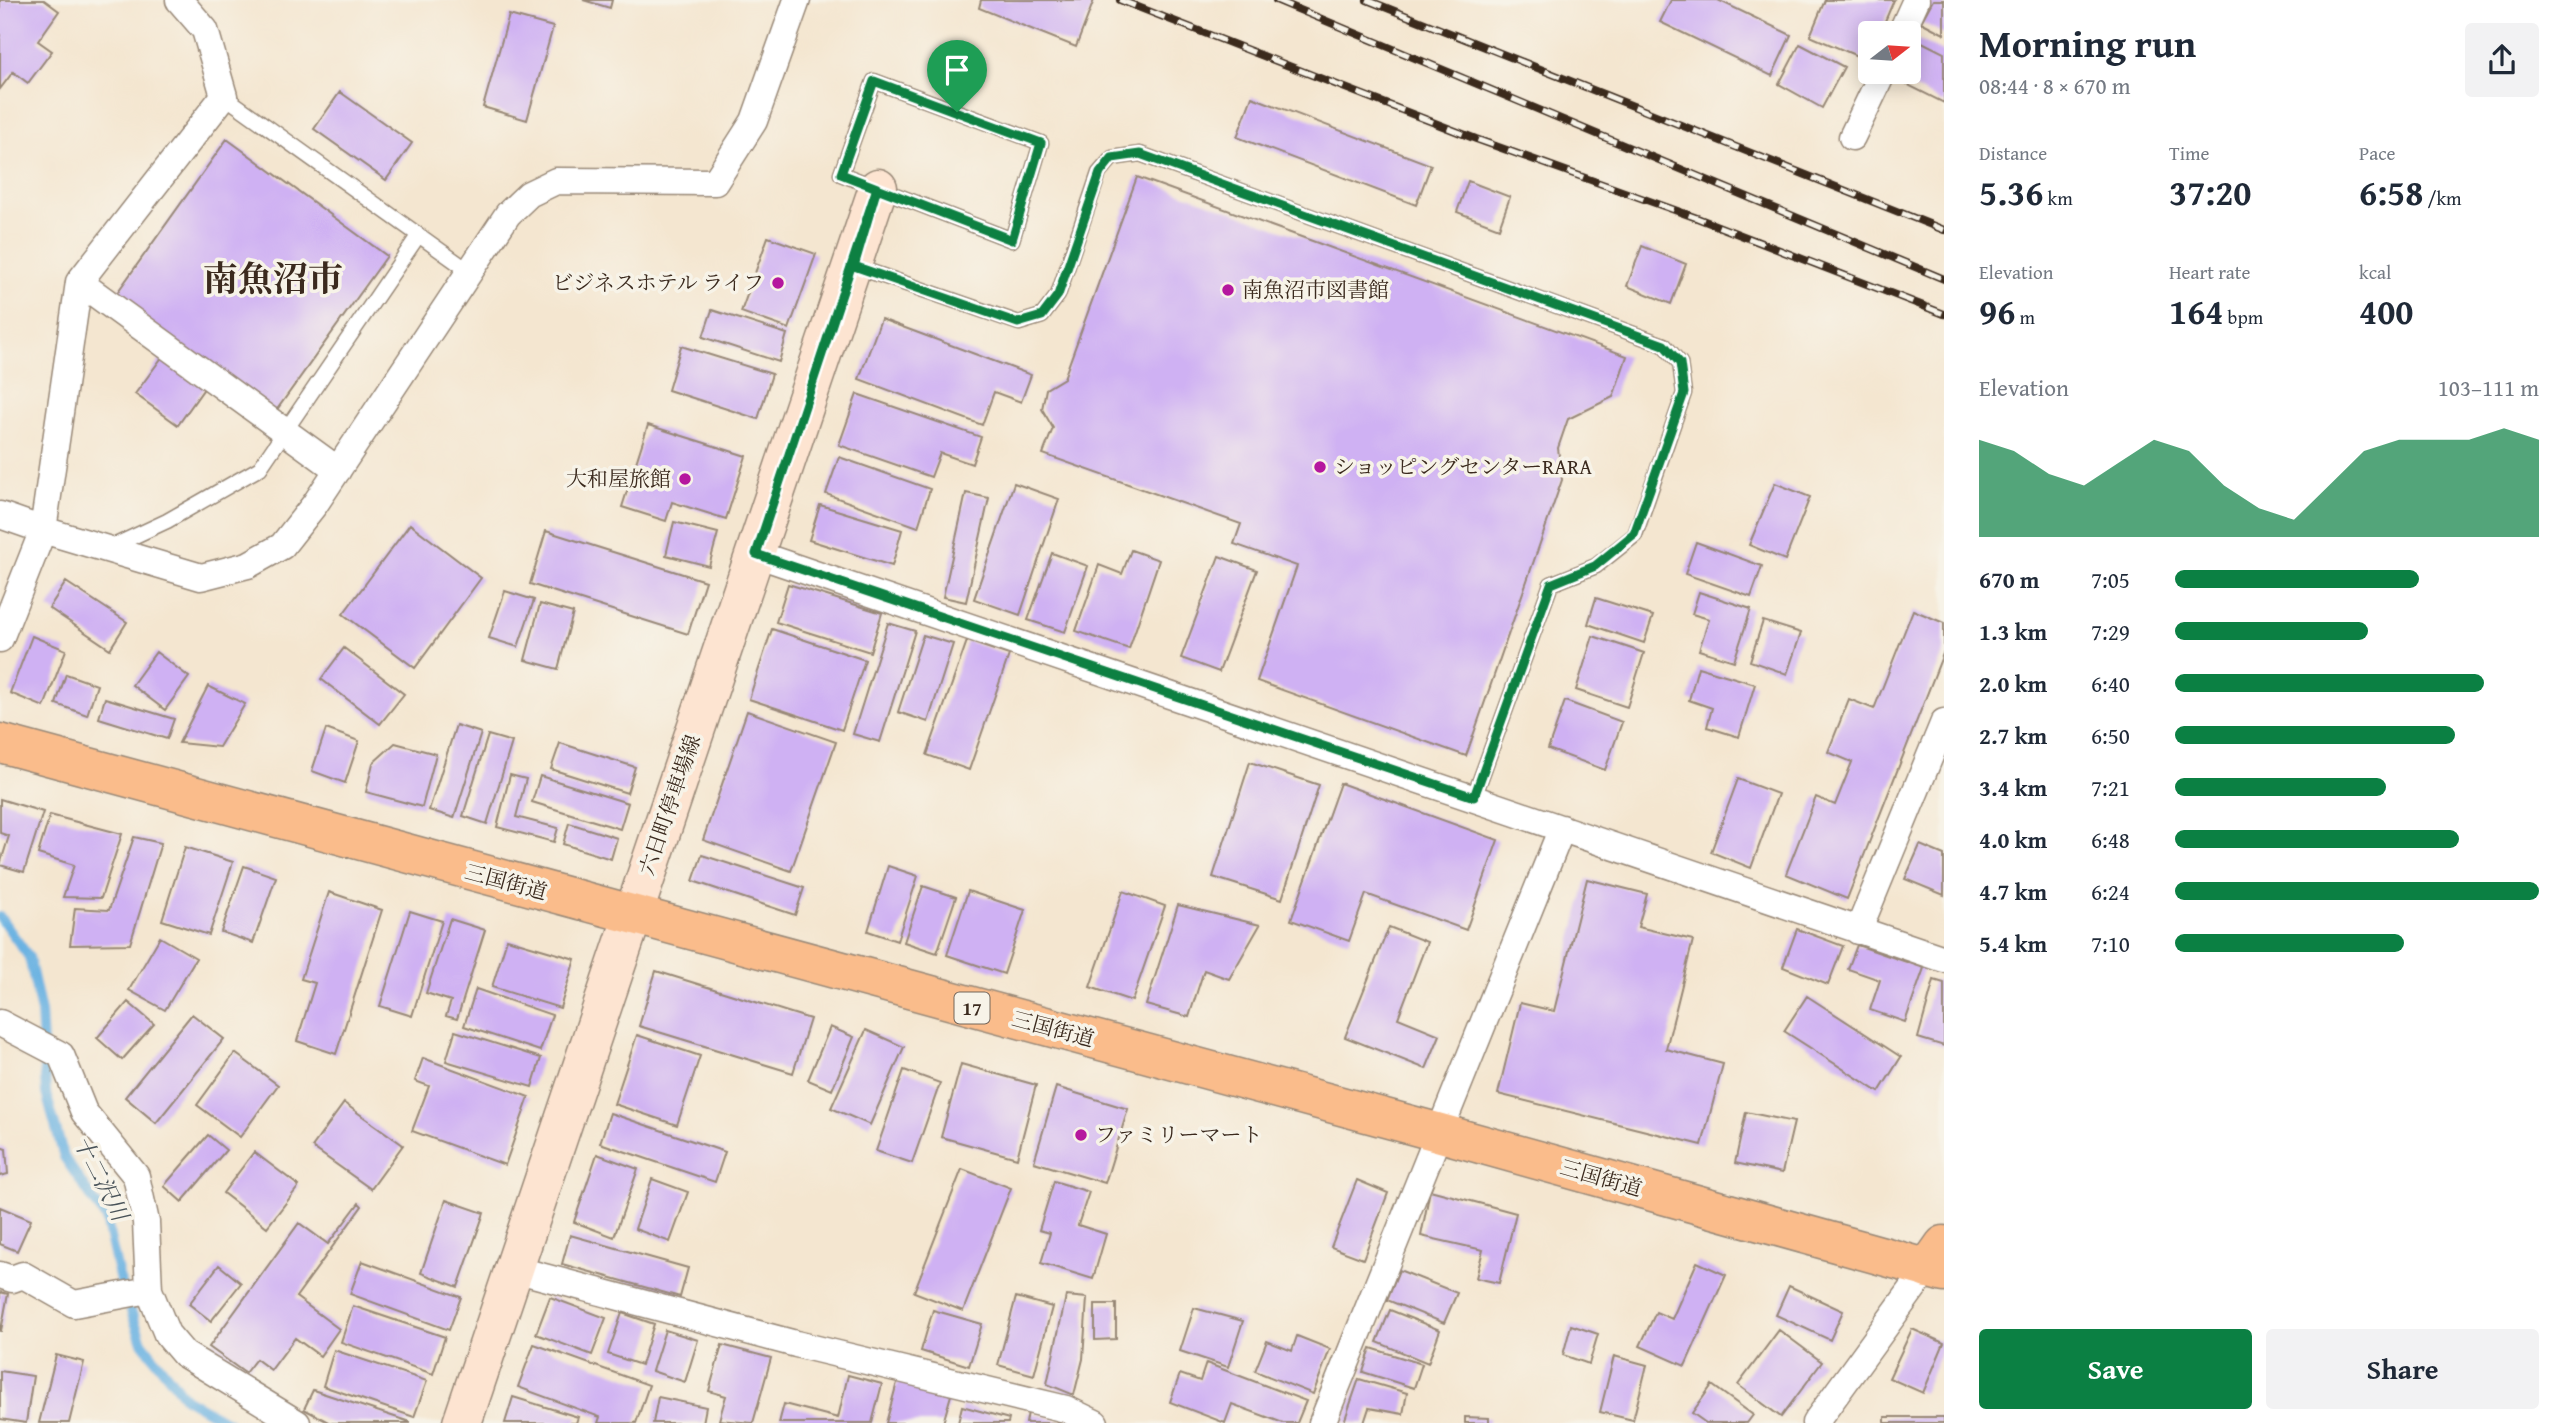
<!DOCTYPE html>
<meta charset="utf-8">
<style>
body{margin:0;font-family:"Gentium Book Plus","Noto Serif JP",serif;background:#f2f2f3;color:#1f2937;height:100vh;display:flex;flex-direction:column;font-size:26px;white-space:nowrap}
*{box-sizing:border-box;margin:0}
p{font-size:23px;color:#747a83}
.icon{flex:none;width:38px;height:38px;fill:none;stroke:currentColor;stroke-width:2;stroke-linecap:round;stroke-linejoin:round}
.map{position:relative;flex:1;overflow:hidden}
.panel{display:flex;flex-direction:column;background:#fff;width:630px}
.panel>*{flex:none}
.needle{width:46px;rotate:73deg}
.buttons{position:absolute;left:1858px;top:21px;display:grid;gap:14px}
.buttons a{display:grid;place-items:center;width:63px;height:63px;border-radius:7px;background:#fff;box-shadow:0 4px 18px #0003;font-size:35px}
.pin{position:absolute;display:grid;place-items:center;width:60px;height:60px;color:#fff;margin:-72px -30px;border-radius:50% 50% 50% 0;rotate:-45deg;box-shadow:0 0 7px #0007}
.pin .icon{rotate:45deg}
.round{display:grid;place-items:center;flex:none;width:74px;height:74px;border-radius:7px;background:#f2f2f3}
.overview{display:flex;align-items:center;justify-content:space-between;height:119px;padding:0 35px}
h1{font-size:38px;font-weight:700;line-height:52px}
.metrics{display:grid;grid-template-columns:repeat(3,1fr);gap:10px;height:119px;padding:7px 35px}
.metrics div{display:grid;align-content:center}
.metrics b{font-size:35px;font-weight:700}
.metrics small{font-size:19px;font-weight:400}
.metrics p{font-size:19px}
.chart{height:196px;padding:14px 35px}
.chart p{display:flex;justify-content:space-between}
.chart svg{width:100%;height:126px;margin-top:7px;fill:#0b8043;opacity:.7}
.primary-button{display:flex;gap:14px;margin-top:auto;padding:14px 35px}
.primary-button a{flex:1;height:80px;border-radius:7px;background:#0b8043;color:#fff;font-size:28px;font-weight:700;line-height:80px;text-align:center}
.primary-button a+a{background:#f2f2f3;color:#1f2937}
ul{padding:0 35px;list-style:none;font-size:23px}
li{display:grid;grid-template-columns:112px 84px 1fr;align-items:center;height:52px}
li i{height:18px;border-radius:9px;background:#0b8043}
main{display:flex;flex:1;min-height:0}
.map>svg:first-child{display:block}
</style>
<main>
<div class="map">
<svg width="1944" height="1423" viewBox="0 0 1944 1423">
<rect width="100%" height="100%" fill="#f7f3e8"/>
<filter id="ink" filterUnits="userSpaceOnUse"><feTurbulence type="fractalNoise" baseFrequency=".0143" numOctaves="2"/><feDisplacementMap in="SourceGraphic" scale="14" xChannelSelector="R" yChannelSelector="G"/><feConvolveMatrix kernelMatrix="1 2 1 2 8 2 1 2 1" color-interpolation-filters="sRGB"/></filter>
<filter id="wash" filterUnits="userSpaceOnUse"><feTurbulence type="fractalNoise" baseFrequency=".00686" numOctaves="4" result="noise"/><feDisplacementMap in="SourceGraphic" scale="28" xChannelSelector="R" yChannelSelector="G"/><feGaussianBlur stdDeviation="1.57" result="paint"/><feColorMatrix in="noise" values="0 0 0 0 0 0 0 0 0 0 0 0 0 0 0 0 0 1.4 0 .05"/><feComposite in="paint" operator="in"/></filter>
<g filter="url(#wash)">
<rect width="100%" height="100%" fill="#f4e6d0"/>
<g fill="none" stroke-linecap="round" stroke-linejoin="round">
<path stroke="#6bb2e2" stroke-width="10" d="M0,917L29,957L41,1012L46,1093L64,1157L106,1219L119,1277L142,1342L185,1398L229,1423"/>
</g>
<g id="blocks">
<path fill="#cfb1f3" d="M0,0H44L59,11L38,41L52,51L28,83L13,72L0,89Z
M583,0H612L610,8Z
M981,0H1094L1076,47L979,8Z
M1671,0H1718L1791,35L1772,76L1660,22Z
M1825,0H1894L1880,33H1871L1869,61L1810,36Z
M1933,0H1944V34L1921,22Z
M509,15L553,27L527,120L483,107Z
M1910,36L1944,53V103L1890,76L1893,72H1909Z
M1800,44L1844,67L1822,108L1779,84Z
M340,92L412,143L386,180L314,129Z
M1252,97L1431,165L1416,205L1237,137Z
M227,139L387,256L273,415L215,373L178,425L135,394L174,341L114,297Z
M1137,177L1627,356L1613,397L1568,419L1558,448L1562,480L1466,756L1257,681L1297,566L1234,544L1241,524L1043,454L1053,428L1042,409L1046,389L1064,378Z
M1468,181L1510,197L1499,228L1457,212Z
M768,237L816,254L789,329L741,312Z
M1642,246L1686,264L1671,304L1627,286Z
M712,310L787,334L779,362L703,337Z
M881,319L1031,375L1021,402L994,392L982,425L859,379Z
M681,346L772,374L758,419L668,390Z
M857,394L981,437L972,464L940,453L931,477L839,445Z
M648,425L746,456L726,519L672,502L666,521L622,507Z
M839,457L930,489L918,527L826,494Z
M1014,483L1059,499L1020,615L974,599Z
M1775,483L1810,497L1785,560L1749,545Z
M966,493L989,498L966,602L943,597Z
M820,505L902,530L892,566L809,540Z
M674,522L718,533L709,566L666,555Z
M410,524L481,578L415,668L343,614Z
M546,531L705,581L688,634L530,584Z
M1696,542L1762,566L1751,597L1685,574Z
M1131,550L1159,560L1129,649L1076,631L1099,565L1122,574Z
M1052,553L1088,566L1065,632L1028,620Z
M1219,556L1257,570L1219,672L1181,658Z
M66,582L127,622L110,649L49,608Z
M788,584L882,613L870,652L776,622Z
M505,591L534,600L518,647L489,638Z
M1699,592L1751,609L1734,661L1699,650L1709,619L1692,614Z
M1596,598L1653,616L1644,643L1588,624Z
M540,604L573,613L558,669L525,660Z
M1913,610L1944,623V651L1847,899L1786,874L1816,797L1835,805L1852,762L1828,752L1849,699L1874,709Z
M1763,621L1801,633L1787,674L1750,661Z
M888,623L915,631L880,742L853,734Z
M772,629L865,660L842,730L749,699Z
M923,635L953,644L928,722L898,712Z
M32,636L66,650L44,707L10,693Z
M1593,636L1644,653L1627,707L1576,690Z
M967,641L1009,655L969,770L927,755Z
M344,648L404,694L380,724L321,679Z
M156,652L189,677L165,710L132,685Z
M1698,667L1755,684L1739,737L1707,727L1712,708L1689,700Z
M66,674L97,685L87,715L56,704Z
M208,686L245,704L219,747L179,743Z
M105,698L174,719L167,739L99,718Z
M1565,701L1622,722L1605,770L1548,749Z
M747,711L836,742L791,871L703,840Z
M456,725L481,733L454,818L429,810Z
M326,729L359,741L345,783L312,771Z
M488,735L512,742L487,824L463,816Z
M395,743L436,754L422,807L366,792L373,763Z
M560,743L635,767L627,793L551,769Z
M1250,762L1319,785L1282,899L1213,877Z
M510,775L526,779L516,817L558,828L554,842L497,827Z
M540,776L628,803L620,829L532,802Z
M1738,779L1778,794L1751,868L1711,852Z
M1340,783L1498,840L1466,930L1366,894L1349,941L1291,920Z
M0,799L43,812L24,872L0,865L9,836L0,833Z
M50,815L122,834L101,898L63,897L74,865L38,854Z
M569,823L617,838L611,859L563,844Z
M134,837L161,843L130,944L70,945L75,908L109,910Z
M1920,845L1944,855V895L1905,879Z
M185,847L233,862L209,935L162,920Z
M702,855L804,888L795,915L693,881Z
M244,866L276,877L253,943L221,932Z
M888,866L918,876L897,941L868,931Z
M1587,879L1647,894L1638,927L1693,940L1666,1049L1723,1064L1702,1145L1498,1094L1520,1003L1554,1011Z
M923,886L956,897L937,953L904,942Z
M968,891L1025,910L1004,974L947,955Z
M1123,891L1165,906L1132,1001L1090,987Z
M329,892L382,910L336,1054L297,1041L315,983L301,979Z
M1178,905L1260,925L1229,979L1204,970L1189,1017L1146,1005Z
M410,911L442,921L412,1016L380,1006Z
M450,919L485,930L457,1019L446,1016L451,1001L426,993Z
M1389,927L1427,942L1398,1018L1440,1035L1426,1069L1345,1037Z
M1797,929L1843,946L1828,985L1783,967Z
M160,937L196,958L165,1010L129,990Z
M507,939L575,959L560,1008L492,987Z
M1857,945L1924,968L1905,1022L1870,1010L1880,980L1848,969Z
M656,971L810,1019L793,1073L639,1026Z
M1934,980L1944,983V1046L1918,1038Z
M476,989L552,1015L540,1051L464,1026Z
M1807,996L1901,1057L1879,1092L1784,1031Z
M128,1002L154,1024L122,1060L97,1038Z
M192,1014L224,1039L156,1123L125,1097Z
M830,1027L854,1037L832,1090L808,1080Z
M866,1030L904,1047L870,1125L831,1108Z
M455,1031L541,1058L532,1087L446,1061Z
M637,1035L700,1056L677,1125L614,1104Z
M235,1053L278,1085L240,1137L197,1105Z
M423,1058L529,1097L505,1165L412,1131L429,1086L415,1081Z
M961,1064L1036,1085L1017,1158L941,1137Z
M904,1070L940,1083L912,1163L876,1151Z
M1056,1087L1128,1109L1105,1183L1034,1162Z
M344,1103L403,1145L371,1189L312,1147Z
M1746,1112L1794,1122L1782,1173L1735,1163Z
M610,1113L725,1152L715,1182L600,1143Z
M208,1135L226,1150L182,1202L164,1186Z
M0,1147L6,1149L8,1174L0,1176Z
M254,1152L299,1186L267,1227L223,1193Z
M597,1154L638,1169L614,1237L574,1222Z
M962,1169L1011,1188L963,1311L914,1292Z
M652,1179L688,1192L670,1242L635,1229Z
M1357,1180L1388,1193L1363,1259L1331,1247Z
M1054,1181L1089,1192L1078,1225L1106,1234L1093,1279L1041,1263L1050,1233L1039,1230Z
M1430,1190L1516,1213L1499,1283L1476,1278L1483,1250L1421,1236Z
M446,1200L484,1213L458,1287L421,1273Z
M359,1203L362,1206L296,1297L339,1329L320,1356L295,1338L271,1370L256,1359L245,1373L209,1347L299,1223L328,1244Z
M0,1207L31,1220L17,1251L0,1244Z
M570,1235L688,1268L680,1297L562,1264Z
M362,1261L461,1297L449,1330L350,1294Z
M1697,1262L1726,1275L1685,1366L1640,1346L1656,1312L1672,1319Z
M219,1265L241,1283L211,1321L189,1304Z
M1399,1270L1457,1293L1444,1323L1387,1300Z
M1789,1286L1843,1311L1830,1340L1776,1315Z
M0,1292L8,1294L1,1331H0Z
M1066,1296L1087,1298L1083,1359L1074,1395L1047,1384Z
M550,1297L606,1318L592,1355L536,1334Z
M1016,1297L1052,1307L1034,1375L998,1365Z
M1095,1304H1116V1339L1095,1340Z
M353,1306L445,1337L433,1374L341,1342Z
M1194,1308L1243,1321L1228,1367L1180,1351Z
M933,1310L982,1324L969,1366L921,1351Z
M1390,1310L1440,1330L1428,1363L1377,1342Z
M622,1313L654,1324L641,1365L608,1354Z
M1571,1325L1598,1334L1589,1364L1563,1355Z
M1912,1329L1944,1343L1923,1393L1889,1378Z
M665,1330L698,1340L685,1382L652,1371Z
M1779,1330L1822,1362L1781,1417L1738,1385Z
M1297,1336L1330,1349L1313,1394L1255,1371L1267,1341L1292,1351Z
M534,1344L649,1385L636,1423H598L600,1417L518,1387Z
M722,1345L771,1358L753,1423L719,1420L726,1396L709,1391Z
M1371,1348L1422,1364L1414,1388L1363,1372Z
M334,1350L427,1381L414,1417L323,1386Z
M56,1355L84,1362L69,1423H39Z
M1614,1356L1647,1365L1633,1420L1600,1412Z
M1206,1363L1306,1401L1297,1423H1283L1232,1404L1225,1423L1170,1402L1180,1374L1200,1381Z
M0,1371L33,1376L26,1423L0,1419Z
M848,1375L882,1384L872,1423H779L784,1404L838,1418Z
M898,1379L951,1395L943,1423H886Z
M1359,1379L1407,1393L1403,1414L1369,1408L1364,1423L1344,1422Z
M1712,1385L1753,1415L1747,1423H1706L1692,1413Z
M313,1390L410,1422V1423H330L304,1409Z
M513,1397L578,1417L576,1423H505Z
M658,1397L706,1407L703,1423H653Z
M962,1406L1009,1419L1008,1423H958Z
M1028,1412L1062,1422V1423H1026Z
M1465,1417L1489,1418V1423H1465Z
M1885,1417H1944V1423H1885Z"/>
</g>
</g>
<g filter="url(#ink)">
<use href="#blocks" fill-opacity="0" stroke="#988877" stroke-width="2"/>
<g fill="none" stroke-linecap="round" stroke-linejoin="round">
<defs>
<path id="lane" d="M874,81L1041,143L1012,240L841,174Z
M224,96L469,271
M854,266L1019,323L1042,316L1058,295L1099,173L1112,158L1140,154L1664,345L1680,363L1684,393L1635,535L1596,566L1551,584L1474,797
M107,549L167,521L260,468L418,236"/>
<path id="street" d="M1901,33L1916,0
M1852,137L1883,72
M79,282L338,470
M0,515L43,530L79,282L224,96L205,30L179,0
M756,554L1944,959
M0,639L43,530L201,577L248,565L282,546L315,504L508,214L529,194L556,181L715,182L754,121L797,0
M1858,931L1944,722
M0,1023L61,1055L84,1112L136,1176L146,1222L149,1290L167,1334L184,1354L297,1423
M514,1269L796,1344L1066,1409L1095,1423
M0,1275L12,1279L23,1275L74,1304L149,1290
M1322,1423L1562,828
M1815,1423L1927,1269"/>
<path id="secondary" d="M462,1423L878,188"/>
<path id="primary" d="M1927,1269L1944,1245"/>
<path id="highway" d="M0,743L1437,1132L1944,1273"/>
</defs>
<use href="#lane" stroke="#988877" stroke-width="17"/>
<use href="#street" stroke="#988877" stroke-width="29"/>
<use href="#secondary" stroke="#988877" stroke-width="41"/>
<use href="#primary" stroke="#988877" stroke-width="41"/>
<use href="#highway" stroke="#988877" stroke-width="41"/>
<use href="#lane" stroke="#fff" stroke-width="14"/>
<use href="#street" stroke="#fff" stroke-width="26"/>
<use href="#secondary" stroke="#fde4d1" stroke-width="38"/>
<use href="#primary" stroke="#fabc8b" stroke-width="38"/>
<use href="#highway" stroke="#fabc8b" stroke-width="38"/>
<defs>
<path id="rail" d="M1120,0L1476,139L1697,218L1944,314
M1276,0L1944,279
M1367,0L1944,230"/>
</defs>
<use href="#rail" stroke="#3b2a1e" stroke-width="8"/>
<use href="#rail" stroke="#f7f3e8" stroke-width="5" stroke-dasharray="16" stroke-linecap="butt"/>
</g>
</g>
<g fill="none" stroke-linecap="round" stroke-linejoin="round" filter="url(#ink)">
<defs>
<path id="route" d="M957,112L874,81L841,174L877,188L756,554L1474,797L1551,584L1595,566L1634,534L1684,393L1680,363L1664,345L1140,154L1112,158L1100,173L1058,295L1042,316L1018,323L854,266L877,188L1012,240L1041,143L957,112"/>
</defs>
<use href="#route" stroke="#fff" stroke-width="14"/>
<use href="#route" stroke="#0b8043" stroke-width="9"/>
</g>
<g fill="#b5179e" stroke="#f7f3e8" stroke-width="2.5">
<circle cx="778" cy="283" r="7"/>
<circle cx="1228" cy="290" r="7"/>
<circle cx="1320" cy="467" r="7"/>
<circle cx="685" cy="479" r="7"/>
<circle cx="1081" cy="1135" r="7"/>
</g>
<g text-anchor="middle" stroke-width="7" stroke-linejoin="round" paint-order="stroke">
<rect fill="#f7f3e8" stroke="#73665b" stroke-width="2" x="954.5" y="992.5" width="35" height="31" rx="5"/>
<g font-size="19" font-weight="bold" fill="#3b2a1e">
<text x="972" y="1015">17</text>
</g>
<g font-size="21" fill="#3b2a1e" stroke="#f7f3e8" text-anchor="start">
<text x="764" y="290" text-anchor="end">ビジネスホテル ライフ</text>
<text x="1242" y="297">南魚沼市図書館</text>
<text x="1334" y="474">ショッピングセンターRARA</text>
<text x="671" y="486" text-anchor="end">大和屋旅館</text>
<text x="1095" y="1142">ファミリーマート</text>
</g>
<g font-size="21" fill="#3b2a1e" stroke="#f7f3e8">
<text transform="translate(670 805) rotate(-71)" y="7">六日町停車場線</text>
<text transform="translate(506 882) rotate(15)" y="7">三国街道</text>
<text transform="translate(1053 1029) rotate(15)" y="7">三国街道</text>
<text transform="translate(1601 1178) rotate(16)" y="7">三国街道</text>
</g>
<g font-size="23" font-style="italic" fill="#495359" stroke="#f7f3e8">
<text transform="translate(101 1178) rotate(63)" y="8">十二沢川</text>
</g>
<g font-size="35" font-weight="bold" fill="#3b2a1e" stroke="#f7f3e8">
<text x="273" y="291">南魚沼市</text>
</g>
</g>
</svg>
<div class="buttons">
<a><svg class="needle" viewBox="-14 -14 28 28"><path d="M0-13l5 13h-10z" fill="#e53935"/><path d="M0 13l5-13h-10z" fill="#747a83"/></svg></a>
</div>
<div class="pin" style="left:957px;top:112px;background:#1e9e55"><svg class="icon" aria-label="arrive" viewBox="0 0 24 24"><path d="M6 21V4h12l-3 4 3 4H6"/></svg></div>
</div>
<section class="panel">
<div class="overview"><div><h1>Morning run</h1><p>08:44 · 8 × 670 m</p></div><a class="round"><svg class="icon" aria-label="share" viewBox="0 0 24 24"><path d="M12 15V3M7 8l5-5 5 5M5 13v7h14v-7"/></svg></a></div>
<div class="metrics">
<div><p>Distance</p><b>5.36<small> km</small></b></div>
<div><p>Time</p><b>37:20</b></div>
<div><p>Pace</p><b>6:58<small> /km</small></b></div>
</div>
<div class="metrics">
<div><p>Elevation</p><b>96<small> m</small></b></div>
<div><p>Heart rate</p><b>164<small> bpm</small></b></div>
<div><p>kcal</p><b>400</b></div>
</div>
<div class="chart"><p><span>Elevation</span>103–111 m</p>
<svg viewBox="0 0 160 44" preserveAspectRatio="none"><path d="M0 44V10L10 14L20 22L30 26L40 18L50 10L60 14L70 26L80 34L90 38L100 26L110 14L120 10L130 10L140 10L150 6L160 10V44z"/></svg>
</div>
<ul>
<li><b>670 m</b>7:05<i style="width:67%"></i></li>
<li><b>1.3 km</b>7:29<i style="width:53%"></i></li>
<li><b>2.0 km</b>6:40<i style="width:85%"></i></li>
<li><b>2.7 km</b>6:50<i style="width:77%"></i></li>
<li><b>3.4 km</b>7:21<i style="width:58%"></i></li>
<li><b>4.0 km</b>6:48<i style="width:78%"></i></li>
<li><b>4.7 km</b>6:24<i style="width:100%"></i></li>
<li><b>5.4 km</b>7:10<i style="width:63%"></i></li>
</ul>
<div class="primary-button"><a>Save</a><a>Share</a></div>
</section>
</main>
